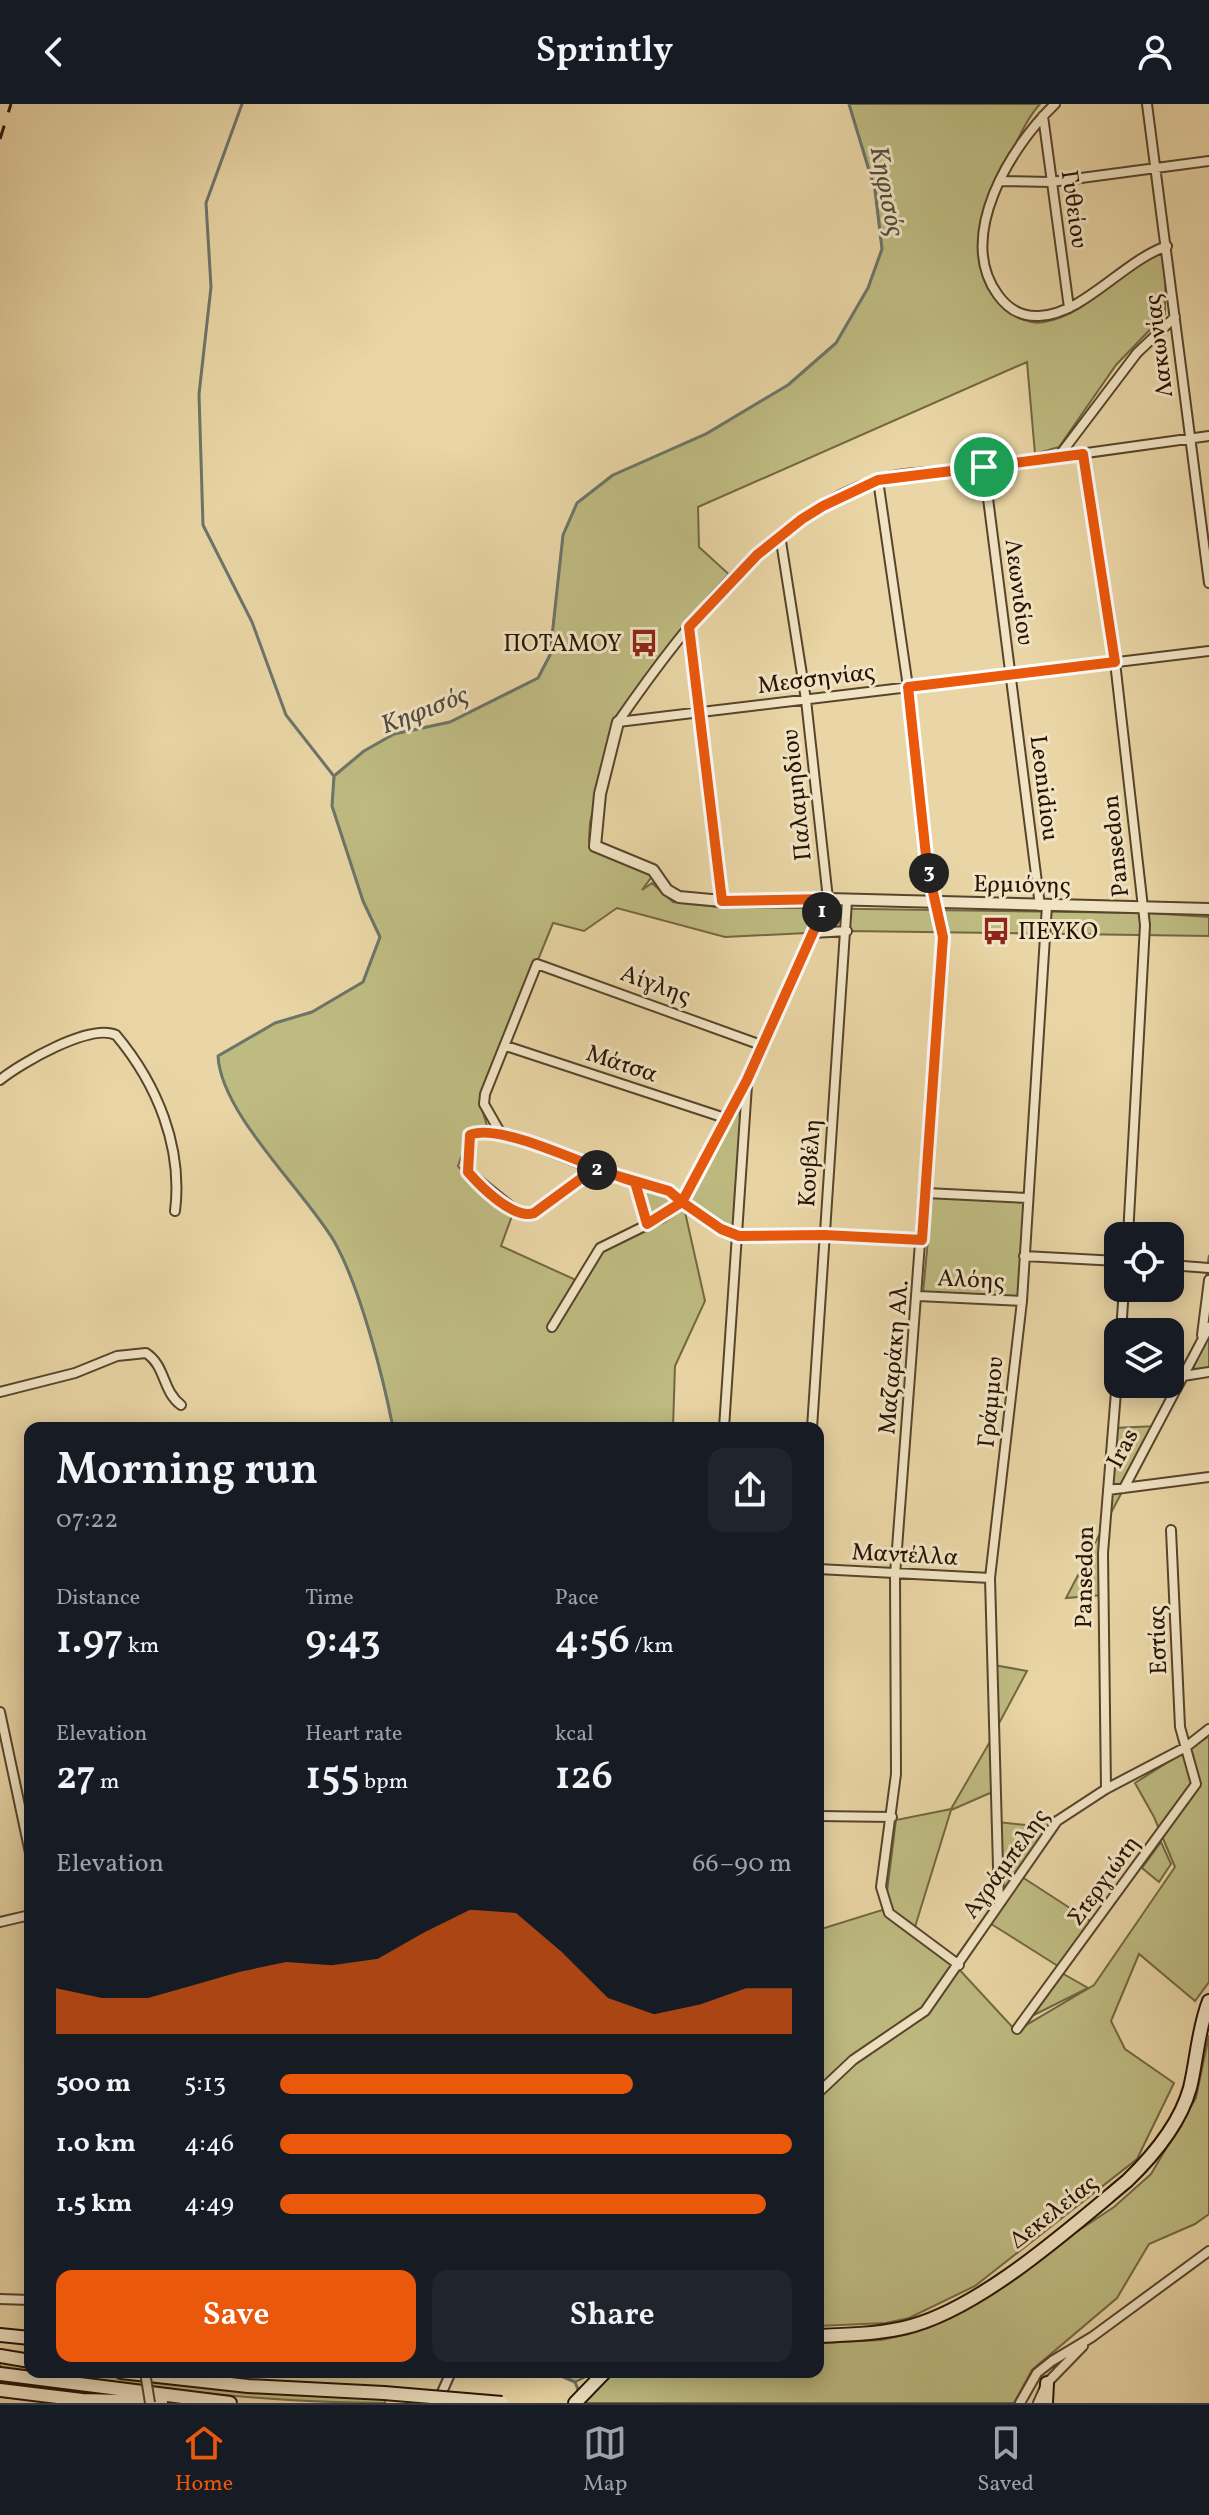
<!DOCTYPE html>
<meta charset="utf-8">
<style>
body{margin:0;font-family:Vollkorn,serif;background:#20242c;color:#f1f3f6;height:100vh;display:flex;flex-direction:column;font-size:30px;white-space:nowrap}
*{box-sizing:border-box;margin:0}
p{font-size:26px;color:#9ea1a6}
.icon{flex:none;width:44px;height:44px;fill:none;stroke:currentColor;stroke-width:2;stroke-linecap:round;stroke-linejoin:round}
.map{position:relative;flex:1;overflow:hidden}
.drawer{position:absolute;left:24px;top:1318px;width:800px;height:956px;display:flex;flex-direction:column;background:#171b24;border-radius:16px;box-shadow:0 4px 20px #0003}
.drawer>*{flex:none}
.buttons{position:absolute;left:1104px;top:1118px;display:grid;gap:16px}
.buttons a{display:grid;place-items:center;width:80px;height:80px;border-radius:16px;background:#171b24;box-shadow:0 4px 20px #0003;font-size:40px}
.pin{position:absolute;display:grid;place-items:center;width:68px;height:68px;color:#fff;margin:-34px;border:4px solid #fff;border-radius:50%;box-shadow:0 2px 8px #0007}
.km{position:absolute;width:40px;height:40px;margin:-20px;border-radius:50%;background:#222;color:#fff;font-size:22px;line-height:40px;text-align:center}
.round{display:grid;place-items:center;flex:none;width:84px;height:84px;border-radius:16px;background:#20242c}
.summary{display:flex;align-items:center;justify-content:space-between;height:136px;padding:0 32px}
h1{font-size:44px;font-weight:600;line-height:60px}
.stats{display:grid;grid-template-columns:repeat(3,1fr);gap:12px;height:136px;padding:8px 32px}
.stats div{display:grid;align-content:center}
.stats b{font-size:40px;font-weight:600}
.stats small{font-size:22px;font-weight:400}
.stats p{font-size:22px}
.chart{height:224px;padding:16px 32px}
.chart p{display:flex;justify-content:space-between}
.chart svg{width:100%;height:144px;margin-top:8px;fill:#ea580c;opacity:.7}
.cta{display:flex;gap:16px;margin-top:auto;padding:16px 32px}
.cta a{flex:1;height:92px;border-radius:16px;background:#ea580c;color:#fff;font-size:32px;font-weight:600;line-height:92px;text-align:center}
.cta a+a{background:#20242c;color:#f1f3f6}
ul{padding:0 32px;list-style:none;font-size:26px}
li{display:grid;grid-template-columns:128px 96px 1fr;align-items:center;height:60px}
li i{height:20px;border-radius:10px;background:#ea580c}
header{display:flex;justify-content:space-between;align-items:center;height:104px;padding:0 32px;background:#171b24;font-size:36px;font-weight:600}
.dock{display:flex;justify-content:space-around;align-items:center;height:112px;border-top:2px solid #363941;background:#171b24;font-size:22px;color:#9ea1a6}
.dock a{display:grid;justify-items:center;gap:4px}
.dock .selected{color:#ea580c}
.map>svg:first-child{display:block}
</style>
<header><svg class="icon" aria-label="back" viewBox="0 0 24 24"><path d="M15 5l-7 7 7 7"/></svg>Sprintly<svg class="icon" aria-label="person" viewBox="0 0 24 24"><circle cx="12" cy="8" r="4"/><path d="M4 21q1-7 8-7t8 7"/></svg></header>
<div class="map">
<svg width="1209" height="2299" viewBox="0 0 1209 2299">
<rect width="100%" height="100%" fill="#e9d5a5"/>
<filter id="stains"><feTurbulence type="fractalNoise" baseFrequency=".0025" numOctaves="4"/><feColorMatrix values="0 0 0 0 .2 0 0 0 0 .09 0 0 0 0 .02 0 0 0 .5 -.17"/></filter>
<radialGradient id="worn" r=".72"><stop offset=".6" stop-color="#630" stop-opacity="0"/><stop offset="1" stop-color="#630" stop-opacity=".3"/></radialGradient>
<path fill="#bebb81" stroke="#736742" stroke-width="2" d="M849,0H1040C1028,13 1020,31 1012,47C986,94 956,161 1005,205C1014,213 1031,221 1044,218C1091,210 1122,162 1166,147L1165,210L1116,261L1059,343L1035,350L1027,258L698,403L699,443L733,474L613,620L590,719L589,737L593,747L645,765L653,771L642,786L652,779L673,798L719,803L1149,809L1209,813V832L847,827L725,833L617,804L584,827L553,819L480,998L487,1022L469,1031L458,1062L476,1084L513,1109L501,1142L578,1177C587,1163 595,1148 611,1139C638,1122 659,1130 681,1100L647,1116L638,1079L682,1097L745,998L739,1132L683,1099L705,1197L675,1262L673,1324H393C383,1272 360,1183 334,1137C303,1085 221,1010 218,952L275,919L312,908L363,878L380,833L363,797L332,702L334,672L364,647L394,630L450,618L538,574L550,551L563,431L577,399L613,371L705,330L788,281L836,239L868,184L882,145L875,86Z
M932,1093L1028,1094L1022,1197L923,1189Z
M1209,1151V1267L1193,1270Z
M1157,1322L1105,1420L1103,1491L1066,1494L1105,1420L1113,1324Z
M994,1561L1027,1567L996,1625Z
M995,1629L997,1686L951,1706L915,1823L896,1810L886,1796L896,1716L951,1705Z
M1209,1632V1878L1195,1897L1139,1850L1111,1917L1125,1945L1174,1979L1137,2055L975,2182L909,2214L886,2219L818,2222V1826L882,1806L957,1863L1016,1927L1094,1881L1175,1763L1154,1713L1135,1679Z
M1066,1709L1019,1771L1093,1819L1061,1864L988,1818L999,1799L998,1718L1026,1721Z
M1161,1738L1171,1760L1159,1778L1142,1764Z
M1060,1868L1088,1884L1034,1911Z
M1209,1931V2110L1195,2120L1149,2140L1117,2194L1032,2266L1014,2299H578L611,2268H818V2239L881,2236L909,2230L949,2212L1114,2103L1151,2070L1196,1994Z
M0,2258L30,2262V2268H74L249,2288L385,2295V2299C255,2299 128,2281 0,2264Z
M552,2268H596L575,2278Z"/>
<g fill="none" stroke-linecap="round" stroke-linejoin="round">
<path stroke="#6c756a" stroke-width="3" d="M242,0L206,99L211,183L199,290L203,421L252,518L286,611L333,671
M393,1324C383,1272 360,1183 334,1137C303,1085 221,1010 218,952L275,919L312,908L363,878L380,833L363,797L332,702L334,672L364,647L394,630L450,618L538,574L550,551L563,431L577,399L613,371L706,330L788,281L836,239L868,184L882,145L875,86L849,0
M552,2268L575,2278L579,2288"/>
<defs>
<path id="minor" d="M1055,0C1011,42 955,133 998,191C1008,205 1021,213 1039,212C1084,210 1123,157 1167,142
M1147,0L1209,479
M1043,12L1069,204
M1001,77L1051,78L1209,57
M1083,350L1115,558L1145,821L1128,1132
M1059,352L1137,249L1175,213
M984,363L1040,802
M878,376L908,583L927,761L943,833L895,1471L896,1670L881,1783L889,1809L959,1861
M689,523L722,797
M618,618C680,528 768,411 877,376C910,366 951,368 986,363C1060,353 1134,342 1209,332
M618,618L1209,547
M813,829L847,827
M506,942L725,1014
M0,976C21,959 90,919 116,931C157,980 183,1043 175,1107
M500,1028L594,1065L669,1087L721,1125L739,1132L824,1131L922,1136
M594,1065L528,1111L515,1106L468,1068L470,1031L479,1027L500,1028L484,1000L485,990L537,860L761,941
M635,1078L647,1120
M926,1089L1028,1094
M1024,1152L1118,1157
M1170,1161L1209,1164
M918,1192L1022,1197
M552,1223L600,1144L663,1113L682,1098L747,976L828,795L806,596L780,431
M1121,1228L1124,1184
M1202,1231L1209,1176
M1183,1272L1209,1268
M0,1288L75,1269L117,1252L146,1249C166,1262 162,1287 181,1301
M724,1324L747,981
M812,1324L847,797
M1124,1384L1209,1223
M1108,1386L1209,1373
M818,1465L990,1474
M0,1608L30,1749
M1106,1685L1103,1449L1118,1263
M818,1712L892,1713
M999,1799L990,1474L1022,1197L1047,801
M0,1818L30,1811
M1017,1925L1196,1680L1180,1623L1171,1426
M818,1989L853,1956L925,1907L1057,1717L1106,1685L1186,1643L1209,1625
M0,2195L30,2196
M439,2295L451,2268
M1020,2299L1037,2269L1052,2257L1092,2233L1209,2147
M1038,2299L1047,2279L1083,2242"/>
<path id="tertiary" d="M618,618L600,690L595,742L653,766L667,786L679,793L722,797L828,795L1209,805"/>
<path id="secondary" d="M0,2231L30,2234
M818,2232C846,2231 875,2230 903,2224C977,2208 1069,2125 1127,2077C1153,2052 1180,2020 1190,1984C1197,1955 1198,1925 1209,1897
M0,2252L30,2257
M121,2268L248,2282L384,2289
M0,2270L230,2299
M0,2286L82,2296L161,2298
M575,2299L605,2268
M1046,2299L1047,2279"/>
</defs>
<use href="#minor" stroke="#58442c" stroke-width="12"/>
<use href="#tertiary" stroke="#58442c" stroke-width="14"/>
<use href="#secondary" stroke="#281303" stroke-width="16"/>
<use href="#minor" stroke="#f1e4c4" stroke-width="8"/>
<use href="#tertiary" stroke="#f1e4c4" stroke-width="10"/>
<use href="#secondary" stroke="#f1e4c4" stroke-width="12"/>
<path stroke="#281303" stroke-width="3" stroke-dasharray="14 14" stroke-linecap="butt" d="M0,35L11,0"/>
<defs>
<path id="minor-bridge" d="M145,2268L150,2299"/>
<path id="secondary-bridge" d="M384,2289L502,2299"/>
</defs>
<use href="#minor-bridge" stroke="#58442c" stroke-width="12" stroke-linecap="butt"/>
<use href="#secondary-bridge" stroke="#281303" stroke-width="16" stroke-linecap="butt"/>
<use href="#minor-bridge" stroke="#f1e4c4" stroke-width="8"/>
<use href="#secondary-bridge" stroke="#f1e4c4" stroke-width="12"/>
</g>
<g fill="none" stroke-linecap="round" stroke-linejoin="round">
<defs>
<path id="route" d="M984,363L878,376L823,402L802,415L757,451L689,523L722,797L828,795L747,976L682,1098L669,1087L594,1065L534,1109C514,1116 481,1083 468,1068L470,1031C500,1017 599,1068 635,1078L647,1120L682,1098L721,1125L739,1132L824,1131L922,1136L943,833L927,761L908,583L1115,558L1083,350L984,363"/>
</defs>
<use href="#route" stroke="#fff" stroke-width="16"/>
<use href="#route" stroke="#ea580c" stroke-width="10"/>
</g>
<defs>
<symbol id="bus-bare" viewBox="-9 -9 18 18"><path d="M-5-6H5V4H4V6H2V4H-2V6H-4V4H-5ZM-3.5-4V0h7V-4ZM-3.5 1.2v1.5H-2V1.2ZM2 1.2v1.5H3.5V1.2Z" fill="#8f2418" stroke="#f1e4c4" stroke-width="2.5" paint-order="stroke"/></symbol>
</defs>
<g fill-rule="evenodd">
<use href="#bus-bare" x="624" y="519" width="40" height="40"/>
<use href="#bus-bare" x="976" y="807" width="40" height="40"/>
</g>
<g text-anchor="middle" stroke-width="6" stroke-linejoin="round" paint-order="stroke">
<g font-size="24" fill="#281303" stroke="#f1e4c4">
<text transform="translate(1075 105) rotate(82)" y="8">Γυθείου</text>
<text transform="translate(1158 242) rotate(-97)" y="8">Λακωνίας</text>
<text transform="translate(1020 488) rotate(83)" y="8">Λεωνιδίου</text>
<text transform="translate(816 574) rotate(-7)" y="8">Μεσσηνίας</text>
<text transform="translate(1045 684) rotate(83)" y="8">Leonidiou</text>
<text transform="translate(796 691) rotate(-96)" y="8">Παλαμηδίου</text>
<text transform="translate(1115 742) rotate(-96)" y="8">Pansedon</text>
<text transform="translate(1022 780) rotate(1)" y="8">Ερμιόνης</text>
<text transform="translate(656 880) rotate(20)" y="8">Αίγλης</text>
<text transform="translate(622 959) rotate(18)" y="8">Μάτσα</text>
<text transform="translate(809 1059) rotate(-86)" y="8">Κουβέλη</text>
<text transform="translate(971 1175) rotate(3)" y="8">Αλόης</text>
<text transform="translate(893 1253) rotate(-85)" y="8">Μαζαράκη Αλ.</text>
<text transform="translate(990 1298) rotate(-84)" y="8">Γράμμου</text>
<text transform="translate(1122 1344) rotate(-62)" y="8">Iras</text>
<text transform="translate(905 1450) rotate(3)" y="8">Μαντέλλα</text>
<text transform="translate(1084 1473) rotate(-89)" y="8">Pansedon</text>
<text transform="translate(1157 1536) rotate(-92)" y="8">Εστίας</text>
<text transform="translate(1005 1759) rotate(-54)" y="8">Αγράμπελης</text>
<text transform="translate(1103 1776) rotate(-54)" y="8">Στεργιώτη</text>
<text transform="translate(1053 2107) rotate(-38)" y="8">Δεκελείας</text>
</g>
<g font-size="24" fill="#281303" stroke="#f1e4c4" text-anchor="end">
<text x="622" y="547">ΠΟΤΑΜΟΥ</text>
<text x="1018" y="835" text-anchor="start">ΠΕΥΚΟ</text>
</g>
<g font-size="26" font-style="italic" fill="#504c3f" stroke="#f1e4c4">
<text transform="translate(888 87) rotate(79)" y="9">Κηφισός</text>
<text transform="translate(424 605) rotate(-21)" y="9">Κηφισός</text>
</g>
</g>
<rect width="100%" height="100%" filter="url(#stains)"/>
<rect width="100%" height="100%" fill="url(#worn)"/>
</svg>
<div class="buttons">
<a><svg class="icon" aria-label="locate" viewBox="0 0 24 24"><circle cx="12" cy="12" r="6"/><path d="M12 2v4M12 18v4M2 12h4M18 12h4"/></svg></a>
<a><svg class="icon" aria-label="layers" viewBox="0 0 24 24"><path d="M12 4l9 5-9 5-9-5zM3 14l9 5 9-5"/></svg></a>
</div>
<div class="pin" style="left:984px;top:363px;background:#1e9e55"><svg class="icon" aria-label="arrive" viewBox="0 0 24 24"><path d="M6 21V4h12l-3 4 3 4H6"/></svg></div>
<b class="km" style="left:822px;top:808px">1</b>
<b class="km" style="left:597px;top:1066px">2</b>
<b class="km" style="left:929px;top:769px">3</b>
<section class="drawer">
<div class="summary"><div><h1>Morning run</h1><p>07:22</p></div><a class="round"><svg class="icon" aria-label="share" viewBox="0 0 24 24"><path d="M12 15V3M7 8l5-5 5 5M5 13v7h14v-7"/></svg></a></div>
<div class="stats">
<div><p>Distance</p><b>1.97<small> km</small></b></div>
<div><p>Time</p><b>9:43</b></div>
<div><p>Pace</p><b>4:56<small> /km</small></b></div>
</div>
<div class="stats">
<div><p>Elevation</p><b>27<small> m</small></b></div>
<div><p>Heart rate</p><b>155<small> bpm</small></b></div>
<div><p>kcal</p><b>126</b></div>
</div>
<div class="chart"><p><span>Elevation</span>66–90 m</p>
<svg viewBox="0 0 160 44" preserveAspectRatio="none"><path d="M0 44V30L10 33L20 33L30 29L40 25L50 22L60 23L70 21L80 13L90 6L100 7L110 19L120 33L130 38L140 35L150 30L160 30V44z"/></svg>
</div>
<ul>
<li><b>500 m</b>5:13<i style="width:69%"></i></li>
<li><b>1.0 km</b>4:46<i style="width:100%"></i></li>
<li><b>1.5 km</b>4:49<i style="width:95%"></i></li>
</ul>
<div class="cta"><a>Save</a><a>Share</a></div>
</section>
</div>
<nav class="dock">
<a class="selected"><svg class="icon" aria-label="home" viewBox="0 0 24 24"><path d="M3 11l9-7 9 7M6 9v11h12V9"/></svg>Home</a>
<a><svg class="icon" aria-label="map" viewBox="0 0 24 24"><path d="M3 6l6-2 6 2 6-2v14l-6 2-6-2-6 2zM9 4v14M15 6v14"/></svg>Map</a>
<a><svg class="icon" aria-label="saved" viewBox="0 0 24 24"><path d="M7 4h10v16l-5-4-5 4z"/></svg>Saved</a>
</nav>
